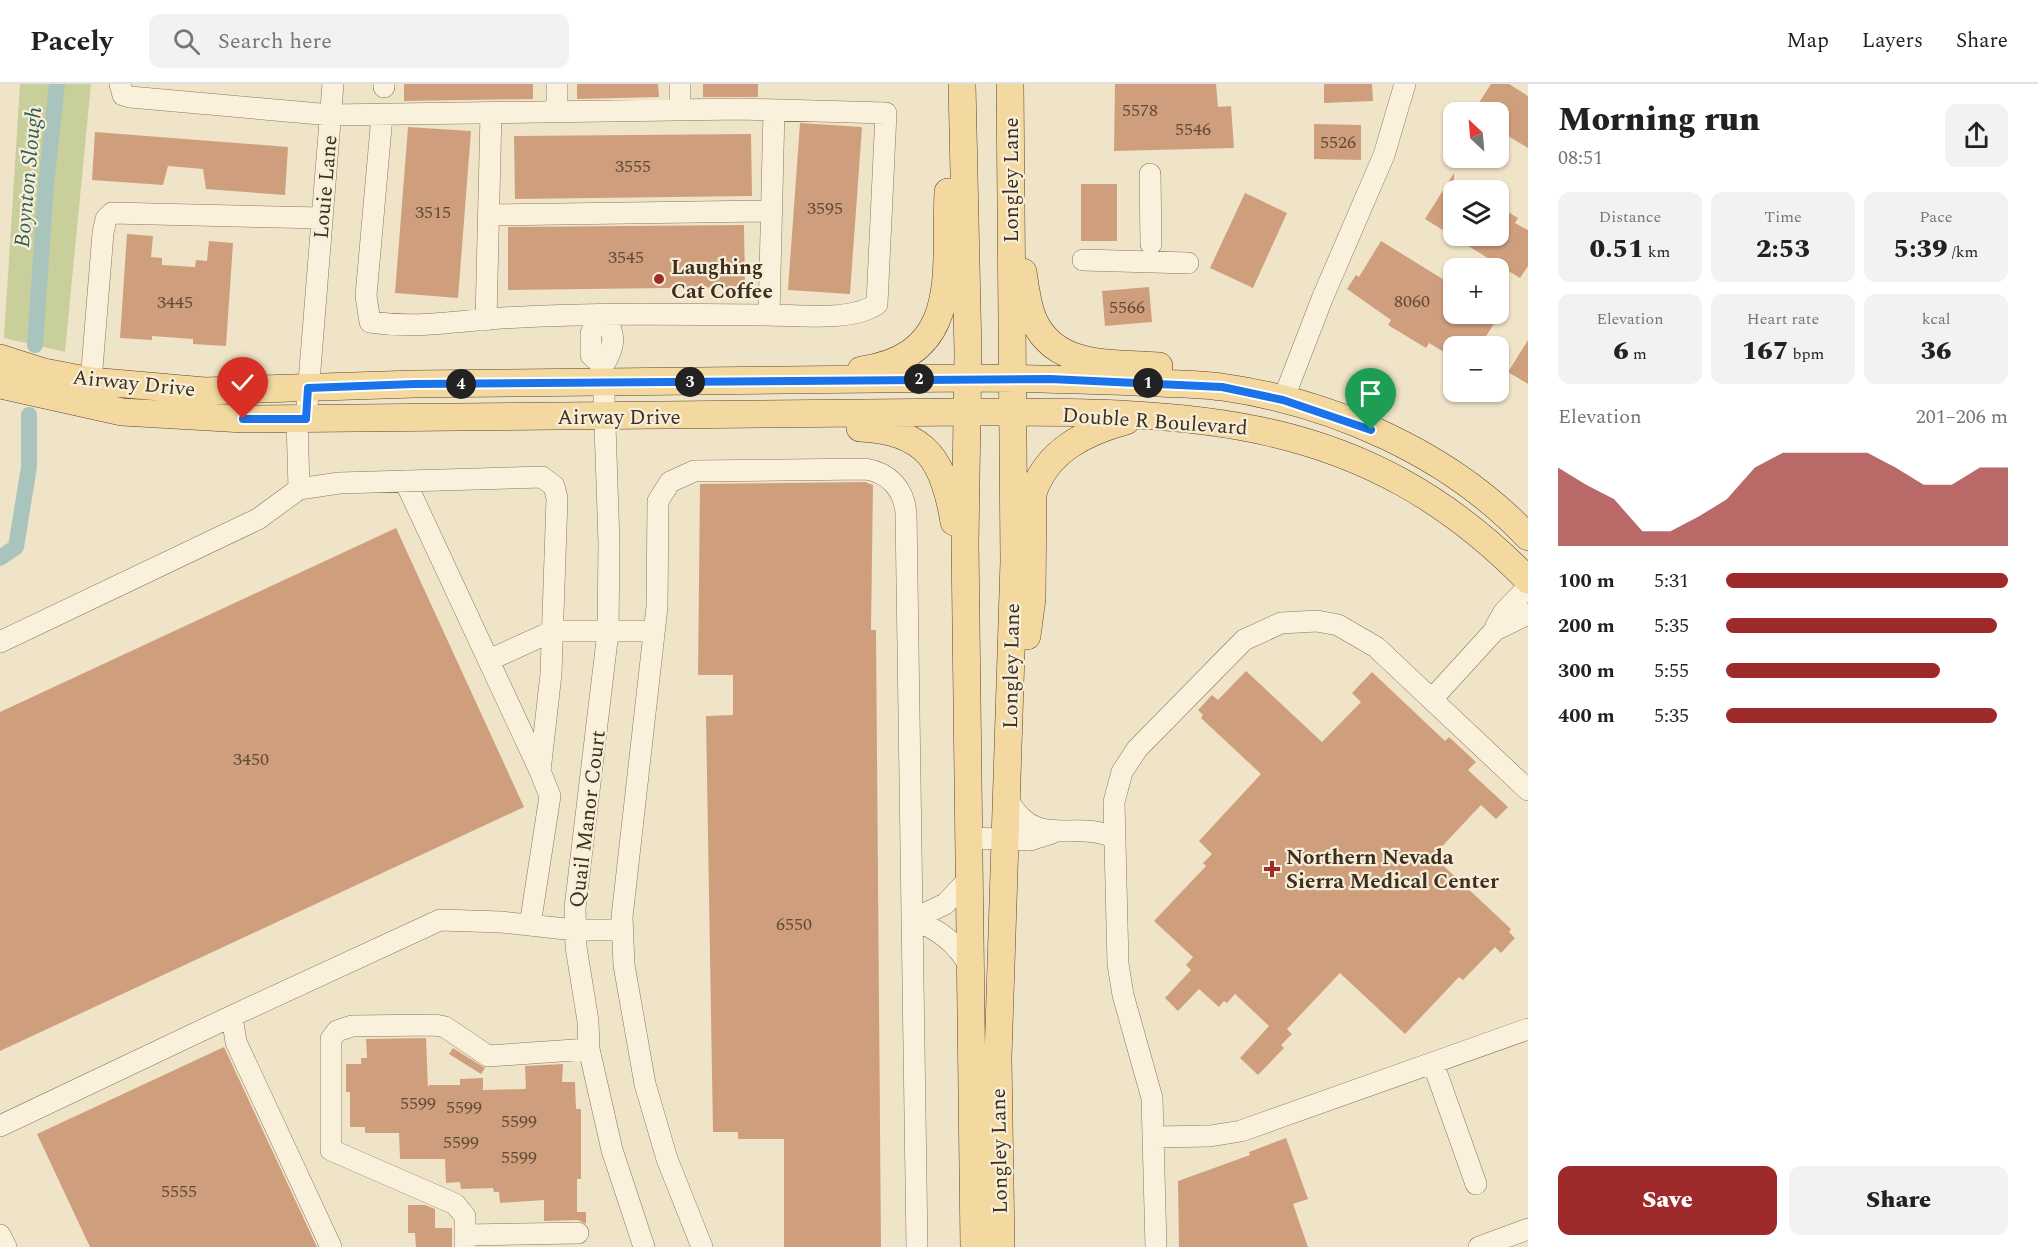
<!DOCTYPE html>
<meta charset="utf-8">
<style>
body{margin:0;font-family:Spectral,serif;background:#f2f2f2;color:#222;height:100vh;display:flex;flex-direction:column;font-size:22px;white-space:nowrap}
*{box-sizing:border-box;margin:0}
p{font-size:20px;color:#767676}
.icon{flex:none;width:33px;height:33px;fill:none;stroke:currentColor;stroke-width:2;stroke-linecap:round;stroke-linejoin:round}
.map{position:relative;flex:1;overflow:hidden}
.details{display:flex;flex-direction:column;background:#fff;width:510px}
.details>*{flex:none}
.needle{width:39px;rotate:334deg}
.controls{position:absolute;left:1443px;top:18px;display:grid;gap:12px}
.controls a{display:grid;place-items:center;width:66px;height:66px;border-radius:12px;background:#fff;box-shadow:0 2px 4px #0004;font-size:30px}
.pin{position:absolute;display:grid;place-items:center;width:51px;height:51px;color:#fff;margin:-62px -26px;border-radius:50% 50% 50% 0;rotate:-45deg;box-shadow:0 0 6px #0007}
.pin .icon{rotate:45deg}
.km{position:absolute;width:30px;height:30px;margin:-15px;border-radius:50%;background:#222;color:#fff;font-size:16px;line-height:30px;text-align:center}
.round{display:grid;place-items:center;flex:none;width:63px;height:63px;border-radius:12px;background:#f2f2f2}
.summary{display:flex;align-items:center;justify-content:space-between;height:102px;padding:0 30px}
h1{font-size:33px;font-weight:800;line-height:45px}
.figures{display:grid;grid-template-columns:repeat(3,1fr);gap:9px;height:102px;padding:6px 30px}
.figures div{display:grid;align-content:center;border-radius:12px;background:#f2f2f2;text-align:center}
.figures b{font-size:26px;font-weight:800}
.figures small{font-size:16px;font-weight:400}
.figures p{font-size:16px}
.chart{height:168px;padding:12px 30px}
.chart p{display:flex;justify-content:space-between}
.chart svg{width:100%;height:108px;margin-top:6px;fill:#9e2a2b;opacity:.7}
.primary-button{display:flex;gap:12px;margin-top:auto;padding:12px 30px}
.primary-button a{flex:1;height:69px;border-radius:12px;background:#9e2a2b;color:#fff;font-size:24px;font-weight:800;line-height:69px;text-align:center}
.primary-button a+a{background:#f2f2f2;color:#222}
ul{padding:0 30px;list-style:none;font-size:20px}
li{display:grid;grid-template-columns:96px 72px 1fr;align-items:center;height:45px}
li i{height:15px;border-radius:8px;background:#9e2a2b}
header{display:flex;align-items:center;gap:36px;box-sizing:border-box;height:84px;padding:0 30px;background:#fff;border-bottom:2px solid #e0e0e0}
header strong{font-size:28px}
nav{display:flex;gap:33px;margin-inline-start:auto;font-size:21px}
.search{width:420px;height:54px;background:#f2f2f2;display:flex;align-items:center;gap:15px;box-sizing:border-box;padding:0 21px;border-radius:12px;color:#767676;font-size:22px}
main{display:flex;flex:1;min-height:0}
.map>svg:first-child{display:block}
</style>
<header>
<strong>Pacely</strong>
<div class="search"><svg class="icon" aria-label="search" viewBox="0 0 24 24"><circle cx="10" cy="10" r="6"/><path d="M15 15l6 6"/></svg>Search here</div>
<nav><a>Map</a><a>Layers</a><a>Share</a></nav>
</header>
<main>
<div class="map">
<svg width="1528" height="1163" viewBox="0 0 1528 1163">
<rect width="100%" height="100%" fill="#f0e4c8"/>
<path fill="#c9cf9b" d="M20,0H91L65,268L4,254Z"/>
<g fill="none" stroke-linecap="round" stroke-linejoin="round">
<path stroke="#a9c4bc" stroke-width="16" d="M35,261L46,101L57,0
M0,474L16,463L29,383V331"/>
</g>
<path fill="#cf9f7d" d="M404,0H533V15L404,17Z
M577,0H658L659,13L577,15Z
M703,0H758V13H703Z
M1115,0H1216L1218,23L1231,22L1234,64L1114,67Z
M1324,0H1372L1373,17L1324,19Z
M1491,0H1509L1528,12V64L1498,46V28H1473Z
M800,39L862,43L850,210L788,206Z
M1314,40L1361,41V76L1314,75Z
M408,43L471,47L458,214L395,209Z
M95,48L288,63L285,111L206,105L203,85L168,82L163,101L92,96Z
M751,50L752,112L515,115L514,52Z
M1454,89V152H1498V122L1518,134L1515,139L1528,146V182L1520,194L1425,135Z
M1081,100H1117V157H1081Z
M1245,109L1287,129L1253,204L1210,184Z
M744,141L745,203L508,206V143Z
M127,150L153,152L151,173L162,174V181L195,183L196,176L207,177L209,157L233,159L226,262L193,260V255L152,252V256L120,254Z
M1381,157L1454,202V230H1500L1480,262H1454V274L1429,259L1426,264L1388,241L1391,236L1347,205L1356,191L1359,193Z
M1149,203L1152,238L1105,242L1102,207Z
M1528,256V300L1508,288Z
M865,398L873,401L871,546H876L881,1163H784V1055H738V1048H713L706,632L733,631V591H698L700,400Z
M396,444L524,723L0,967V628Z
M1246,587L1322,658L1361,618L1352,609L1372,588L1445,657L1449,653L1476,678L1468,686L1508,723L1496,735L1481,721L1433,772L1511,845L1509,848L1515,854L1501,869L1495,863L1463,896L1459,893L1405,950L1340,889L1287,945L1292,950L1281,961L1284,964L1258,991L1240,974L1269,942L1235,910L1227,919L1224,917L1219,923L1199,905L1178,927L1165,914L1191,886L1186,881L1193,873L1154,837L1206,782L1203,779L1212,770L1199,757L1261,690L1201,634L1203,631L1198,626L1212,611L1218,616Z
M426,954L428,1004L429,1001H460V995L483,994V1006L526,1005L525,982L563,980L562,998H575L576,1025H581V1095H577V1128H586V1140L578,1136L544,1137V1116L500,1119L499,1108H494L493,1104L461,1105L460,1098L446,1099L445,1075H400L399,1049H365V1043H350V1008H346V980H361V974H367L366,955Z
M224,963L317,1163H90L37,1050Z
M453,964L485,984L481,990L449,970Z
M1286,1054L1308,1115L1293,1120L1308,1163H1179L1178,1097L1250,1071L1249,1068Z
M408,1121H425L435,1125V1144H452V1163H416L415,1149H408Z"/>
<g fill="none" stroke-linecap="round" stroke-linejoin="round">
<defs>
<path id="minor" d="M120,0L123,11L130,13L331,31L740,25L886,29L877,220C851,238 797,231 766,231C678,230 589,229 502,234C455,237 418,245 370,238L366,212L382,32
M557,0V27
M680,0V26
M384,3V0
M1150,90L1151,160
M489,131L772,127
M1083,176L1188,179
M769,231L774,26
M486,236L491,29
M603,282L591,271V249L603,232C617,250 615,263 603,282L609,459L608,548L575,824L576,863L588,937L589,965L612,1066L644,1163
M91,297L103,149L106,135L112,129L322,134
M1283,316L1322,215L1384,71L1405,0
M306,335L333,0
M405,397L540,687
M299,405L339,399L542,393L554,402L557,414L551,590L540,687L550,712L530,841
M1496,542L1504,528L1528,503
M0,558L258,435L299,405L297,335
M489,576L553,547H654
M1432,615L1495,546L1528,530
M1008,716C1037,768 1074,734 1115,754
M969,754L1030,756L1052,749
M912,836C938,844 957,859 970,883
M912,836L945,820L969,795
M1433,979L1476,1100
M0,1042L232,932
M1155,1053L1210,1052L1241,1047L1528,945
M0,1151L6,1163
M465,1151L578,1149
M331,1163L236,958L232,932L440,836L501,838L575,846H622
M465,1163V1132L455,1120L331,1066V955L337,947L352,942L435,941L445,943L488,972L589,965
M702,1163L667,1075L645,1000L624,881L622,833L657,523L658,417L670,398L694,387L866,385C889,389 904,405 906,429L917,1163
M1156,1163L1152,1014L1123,911L1118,880L1114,718L1122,688L1137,665L1244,556L1281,539L1317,537L1338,541L1376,563L1528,706
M1479,1163L1528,1145"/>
<path id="major" d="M962,0L968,269L965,459L974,1163
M1023,188C1025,201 1027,217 1031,229C1050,286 1111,278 1159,282
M0,274L44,288L91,297L205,307L414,300L967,294C1024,294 1080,296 1136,298C1165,300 1194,299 1222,303C1334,319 1450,370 1528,453
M861,286C964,271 944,187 948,108
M0,301L122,328L244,335L967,328C1189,328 1362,326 1528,496
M860,344C927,347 944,377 954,438
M1027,552L1032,515L1033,409C1047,367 1085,348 1126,337
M1001,1163L998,974L1014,477L1010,0"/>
</defs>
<use href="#minor" stroke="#8d765c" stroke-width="22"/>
<use href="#major" stroke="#5b4430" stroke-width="28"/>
<use href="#minor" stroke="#faf1dc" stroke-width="21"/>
<use href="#major" stroke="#f3d9a0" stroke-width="27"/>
</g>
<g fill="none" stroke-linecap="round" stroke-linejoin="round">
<defs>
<path id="route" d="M243,335H306L308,304L414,300L1050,295L1222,303L1283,316L1371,346"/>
</defs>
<use href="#route" stroke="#fff" stroke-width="12"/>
<use href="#route" stroke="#1a73e8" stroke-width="8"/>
</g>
<g fill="#9e2a2b" stroke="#f7eed8" stroke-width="2">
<circle cx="659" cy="195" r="6"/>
<path d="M1269 776h6v6h6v6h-6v6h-6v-6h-6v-6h6z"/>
</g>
<g text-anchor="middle" stroke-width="4.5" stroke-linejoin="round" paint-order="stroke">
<g font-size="18" fill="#624a37">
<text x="1140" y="32">5578</text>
<text x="1193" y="51">5546</text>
<text x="1338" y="64">5526</text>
<text x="633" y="88">3555</text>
<text x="825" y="130">3595</text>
<text x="433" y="134">3515</text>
<text x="626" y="179">3545</text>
<text x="1412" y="223">8060</text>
<text x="175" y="224">3445</text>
<text x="1127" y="229">5566</text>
<text x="251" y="681">3450</text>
<text x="794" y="846">6550</text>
<text x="418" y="1025">5599</text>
<text x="464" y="1029">5599</text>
<text x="519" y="1043">5599</text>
<text x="461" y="1064">5599</text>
<text x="519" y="1079">5599</text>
<text x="179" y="1113">5555</text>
</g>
<g font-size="21" fill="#3d2e20" stroke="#f7eed8">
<text transform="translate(1011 96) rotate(-90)" y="7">Longley Lane</text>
<text transform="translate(325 103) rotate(-85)" y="7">Louie Lane</text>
<text transform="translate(134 299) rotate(6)" y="7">Airway Drive</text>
<text x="619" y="340">Airway Drive</text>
<text transform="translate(1155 337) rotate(4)" y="7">Double R Boulevard</text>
<text transform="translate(1011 582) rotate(-89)" y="7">Longley Lane</text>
<text transform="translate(587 735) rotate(-83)" y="7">Quail Manor Court</text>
<text transform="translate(999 1067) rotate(-91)" y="7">Longley Lane</text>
</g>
<g font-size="21" font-weight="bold" fill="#3d2e20" stroke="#f7eed8" text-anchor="start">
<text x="671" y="190">Laughing<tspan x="671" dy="24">Cat Coffee</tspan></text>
<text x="1286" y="780">Northern Nevada<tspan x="1286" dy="24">Sierra Medical Center</tspan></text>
</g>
<g font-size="22" font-style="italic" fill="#2f5d5a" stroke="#f7eed8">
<text transform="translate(27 93) rotate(-85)" y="8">Boynton Slough</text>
</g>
</g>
</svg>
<div class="controls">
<a><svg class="needle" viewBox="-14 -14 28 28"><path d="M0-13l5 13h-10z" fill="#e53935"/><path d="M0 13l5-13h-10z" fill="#767676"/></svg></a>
<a><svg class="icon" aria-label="layers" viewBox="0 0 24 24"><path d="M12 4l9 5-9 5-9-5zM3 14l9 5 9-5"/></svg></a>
<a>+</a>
<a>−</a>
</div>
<div class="pin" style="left:1371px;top:346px;background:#1e9e55"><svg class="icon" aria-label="arrive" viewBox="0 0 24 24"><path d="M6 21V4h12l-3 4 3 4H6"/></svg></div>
<div class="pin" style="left:243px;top:335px;background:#d93025"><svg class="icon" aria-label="check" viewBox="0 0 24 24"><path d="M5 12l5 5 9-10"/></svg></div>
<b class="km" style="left:1148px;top:299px">1</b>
<b class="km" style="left:919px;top:295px">2</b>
<b class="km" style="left:690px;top:298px">3</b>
<b class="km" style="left:461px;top:300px">4</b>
</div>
<section class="details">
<div class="summary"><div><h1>Morning run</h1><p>08:51</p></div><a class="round"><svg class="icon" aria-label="share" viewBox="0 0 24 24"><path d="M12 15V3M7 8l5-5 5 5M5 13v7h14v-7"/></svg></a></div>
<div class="figures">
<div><p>Distance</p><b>0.51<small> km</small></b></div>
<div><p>Time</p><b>2:53</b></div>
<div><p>Pace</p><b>5:39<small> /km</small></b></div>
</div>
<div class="figures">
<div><p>Elevation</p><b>6<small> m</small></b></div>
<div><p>Heart rate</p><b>167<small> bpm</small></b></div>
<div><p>kcal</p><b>36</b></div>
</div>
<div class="chart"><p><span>Elevation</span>201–206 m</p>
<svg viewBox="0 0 160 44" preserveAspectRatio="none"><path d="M0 44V12L10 19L20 25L30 38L40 38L50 32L60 25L70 12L80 6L90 6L100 6L110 6L120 12L130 19L140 19L150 12L160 12V44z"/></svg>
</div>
<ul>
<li><b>100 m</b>5:31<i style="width:100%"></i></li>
<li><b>200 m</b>5:35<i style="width:96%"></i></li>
<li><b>300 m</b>5:55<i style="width:76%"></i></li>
<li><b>400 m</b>5:35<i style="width:96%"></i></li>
</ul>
<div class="primary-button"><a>Save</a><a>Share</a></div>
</section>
</main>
